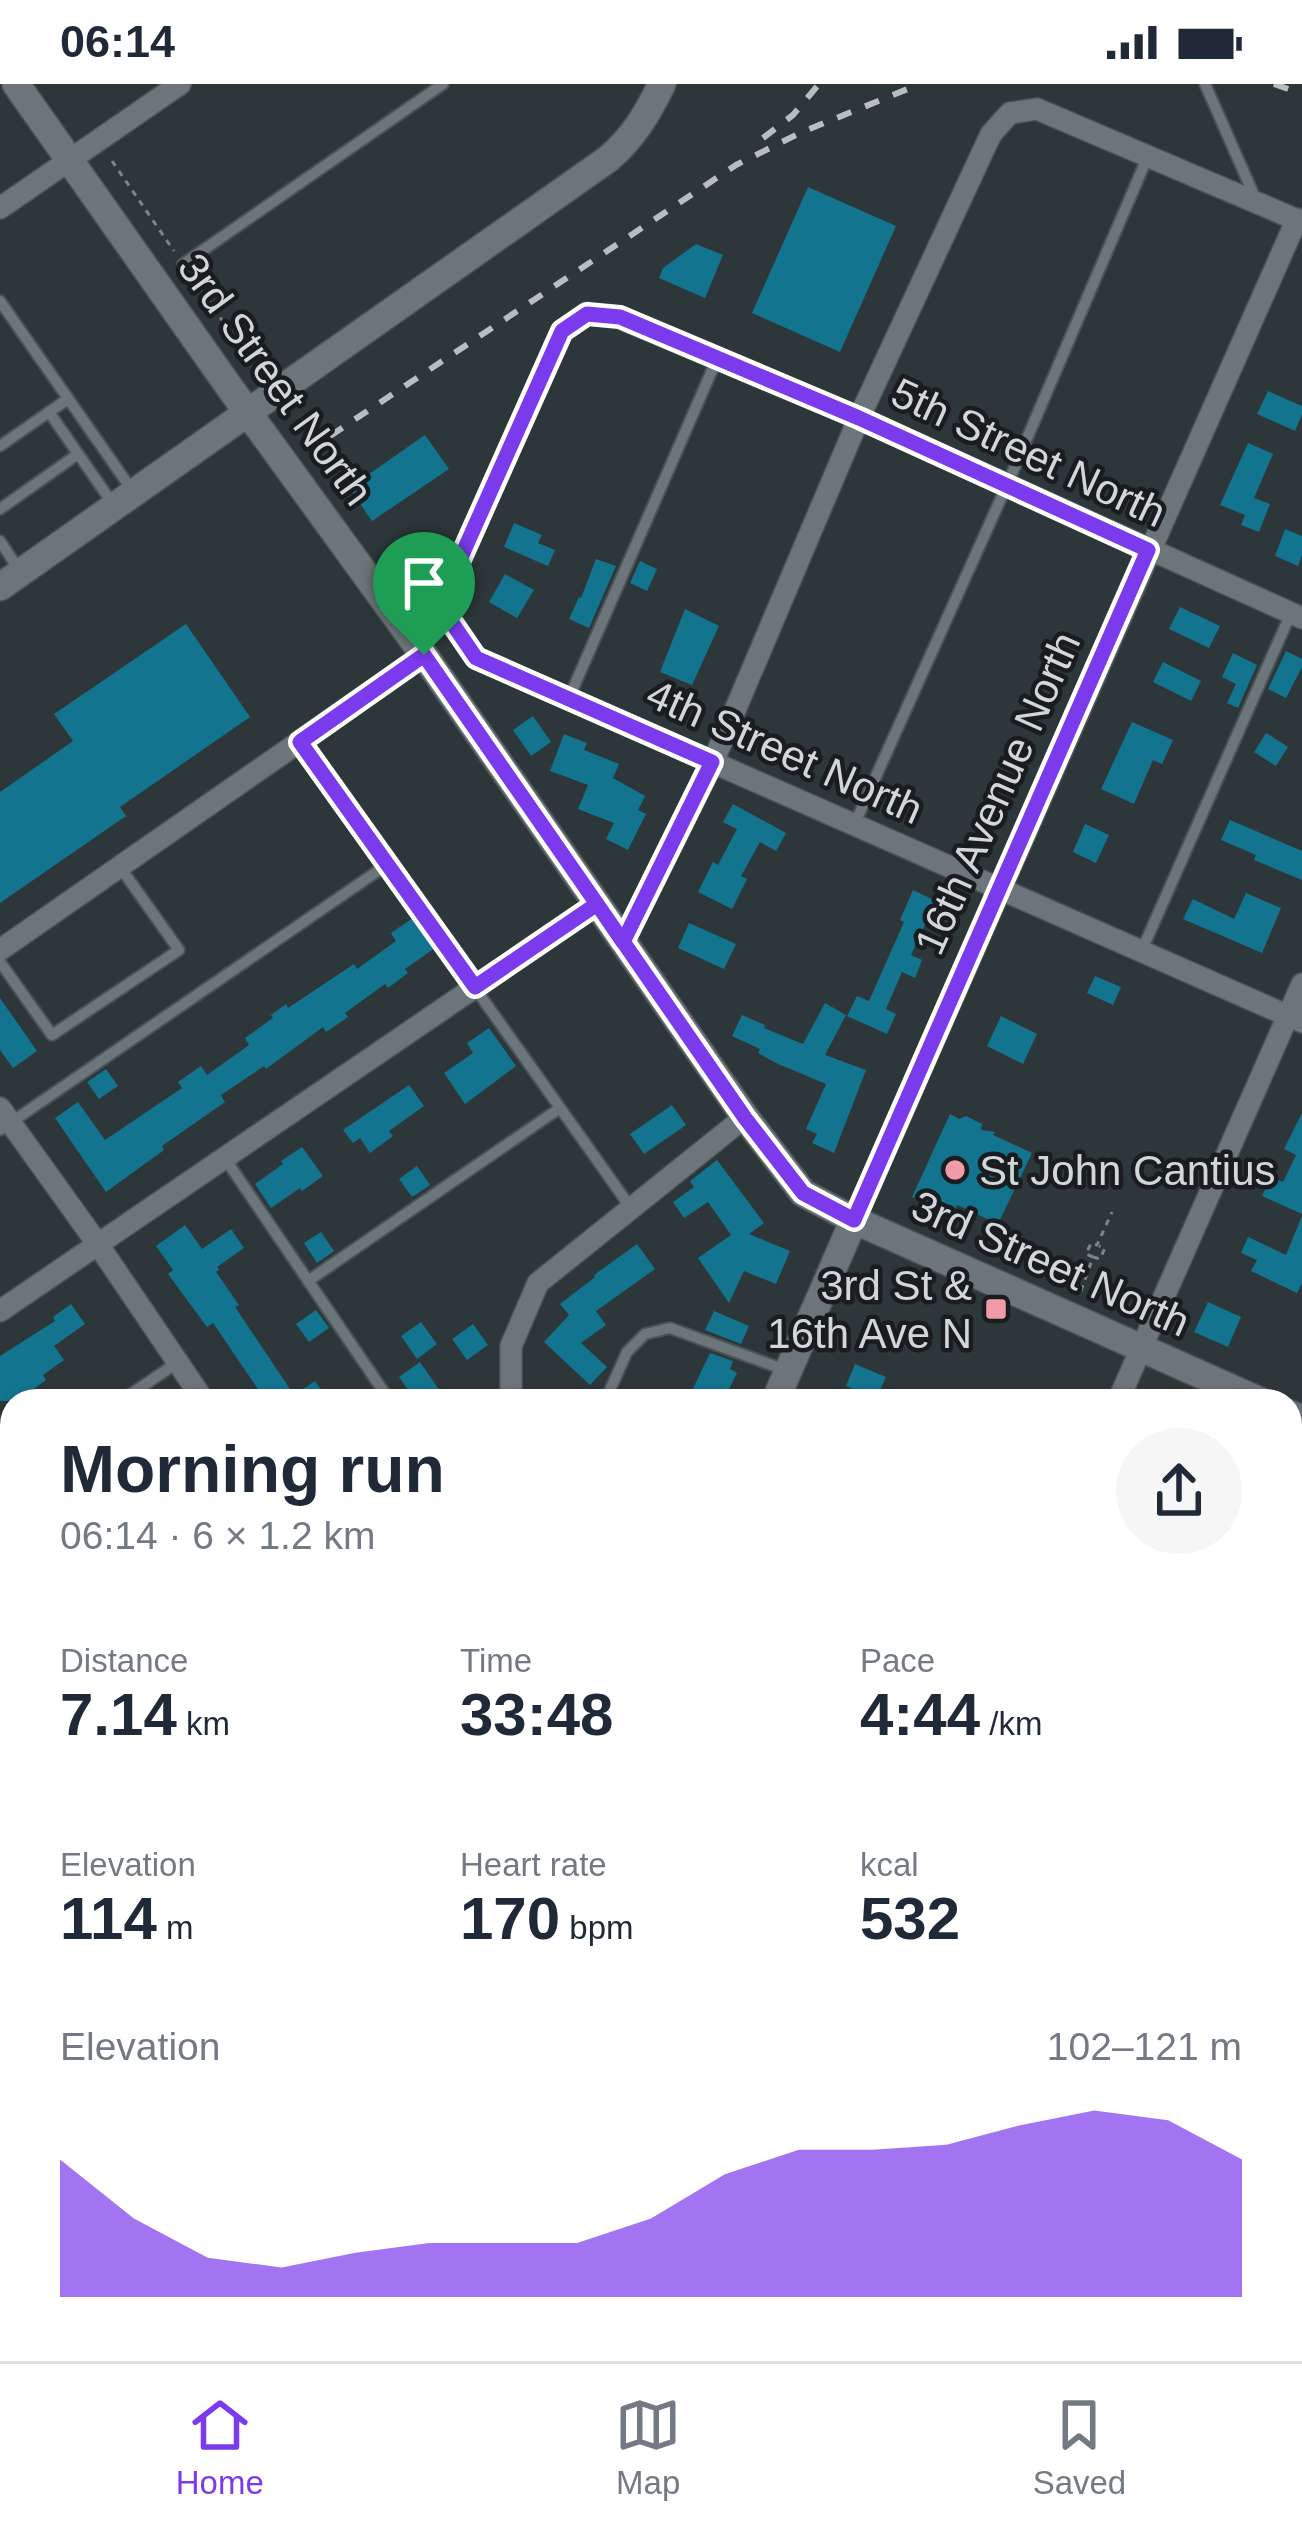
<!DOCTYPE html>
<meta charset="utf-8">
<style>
body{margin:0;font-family:Helvetica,sans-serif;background:#f6f6f7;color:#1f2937;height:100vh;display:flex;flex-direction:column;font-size:45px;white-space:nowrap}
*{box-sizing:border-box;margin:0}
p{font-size:39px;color:#747a83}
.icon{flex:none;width:66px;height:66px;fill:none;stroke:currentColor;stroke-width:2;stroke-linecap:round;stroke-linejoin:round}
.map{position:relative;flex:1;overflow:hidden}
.panel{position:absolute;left:0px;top:1305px;width:1302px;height:972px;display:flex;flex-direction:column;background:#fff;border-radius:36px 36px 0 0;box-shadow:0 3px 9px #0004}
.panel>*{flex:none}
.pin{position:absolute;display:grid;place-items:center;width:102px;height:102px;color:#fff;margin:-123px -51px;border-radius:50% 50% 50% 0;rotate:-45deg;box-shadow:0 0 12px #0007}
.pin .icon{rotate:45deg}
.round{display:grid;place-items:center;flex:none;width:126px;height:126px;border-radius:63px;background:#f6f6f7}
.headline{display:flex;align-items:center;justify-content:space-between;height:204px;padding:0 60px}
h1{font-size:66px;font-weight:700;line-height:90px}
.metrics{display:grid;grid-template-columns:repeat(3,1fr);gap:18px;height:204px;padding:12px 60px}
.metrics div{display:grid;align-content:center}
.metrics b{font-size:60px;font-weight:700}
.metrics small{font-size:33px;font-weight:400}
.metrics p{font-size:33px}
.chart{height:336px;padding:24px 60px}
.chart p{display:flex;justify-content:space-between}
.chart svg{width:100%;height:216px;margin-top:12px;fill:#7c3aed;opacity:.7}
.status{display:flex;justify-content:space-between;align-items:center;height:84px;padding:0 60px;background:#fff;direction:ltr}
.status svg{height:33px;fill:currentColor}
.dock{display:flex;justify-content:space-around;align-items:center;height:168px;border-top:3px solid #e0e1e3;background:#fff;font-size:33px;color:#747a83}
.dock a{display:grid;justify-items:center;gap:6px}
.dock .active{color:#7c3aed}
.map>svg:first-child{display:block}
</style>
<div class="status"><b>06:14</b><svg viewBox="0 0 49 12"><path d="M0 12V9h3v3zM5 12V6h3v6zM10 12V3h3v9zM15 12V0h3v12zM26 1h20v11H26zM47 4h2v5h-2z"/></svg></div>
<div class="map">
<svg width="1302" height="2277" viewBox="0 0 1302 2277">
<rect width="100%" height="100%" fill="#2d373a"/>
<path fill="#12748e" d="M808,103L896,142L840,268L752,229Z
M696,160L723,171L705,214L659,194L663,184Z
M1268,307L1302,322V330L1295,347L1257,330Z
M425,351L449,385L372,437L349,404Z
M1248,359L1273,370L1254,414L1270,420L1259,448L1241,441L1245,431L1220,421Z
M514,439L542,451L538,459L555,466L548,482L504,463Z
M1285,445L1302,452V471L1298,482L1275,472Z
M596,475L616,482L589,544L569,535L579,513L581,514Z
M640,477L657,485L647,507L630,499Z
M505,490L534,506L517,534L489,518Z
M1180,523L1220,542L1209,564L1169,545Z
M685,525L719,542L692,601L660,588Z
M186,540L250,633L120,723L126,732L0,819V708L73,657L54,630Z
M1286,567L1302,575V583L1286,614L1268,605Z
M1233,569L1257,581L1238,624L1227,619L1236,600L1222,593Z
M1163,578L1201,597L1191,617L1153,598Z
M533,632L551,658L531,672L513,646Z
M1132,638L1173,656L1162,680L1153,676L1134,720L1101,705Z
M1266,649L1288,663L1276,682L1254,668Z
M564,650L587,659L584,666L619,680L613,694L645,712L638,726L646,730L628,766L606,755L614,739L578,725L588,701L550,687Z
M733,720L786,749L776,767L760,758L741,792L747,795L732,825L698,808L713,778L718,781L737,745L723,738Z
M1230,736L1302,767V796L1254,776L1256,771L1221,756Z
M1085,740L1109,751L1096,779L1073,768Z
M913,806L936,817L911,871L922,876L915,894L902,888L886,925L896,930L887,950L847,932L857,912L869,917L904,838L900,836Z
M1246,809L1281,824L1262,869L1183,835L1193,815L1234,835Z
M413,834L435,864L405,885L408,889L388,904L385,900L345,929L348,933L326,948L323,943L266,985L264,982L221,1011L225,1018L162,1062L164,1066L106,1108L55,1034L78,1018L105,1056L182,1004L178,998L201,982L207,991L249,961L245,954L273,934L271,931L286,920L288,924L354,880L357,885L396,857L391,849Z
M689,839L736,860L724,885L678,864Z
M1095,892L1121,903L1113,921L1087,909Z
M0,914L37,967L13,984L0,966Z
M825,919L846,931L825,971L866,986L834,1069L812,1059L817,1050L806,1045L826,1000L778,980L758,969L760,965L732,952L742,931L765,941L764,944L803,960Z
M1001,932L1037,950L1023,980L987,962Z
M489,944L516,982L465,1020L444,989L473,969L467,959Z
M106,985L118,1002L99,1015L87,998Z
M409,1001L424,1022L389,1047L393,1052L370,1069L360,1054L353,1059L343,1046Z
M672,1021L686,1041L644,1070L630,1050Z
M1302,1029V1130L1262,1112L1271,1093L1283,1098L1296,1071L1284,1065Z
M950,1030L959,1035L966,1032L982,1040L981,1046L995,1048L993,1051L1032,1069L998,1140L957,1121L953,1130L924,1129L928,1121L912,1113Z
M302,1063L323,1092L302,1107L300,1104L271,1124L255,1100L283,1080L281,1077Z
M717,1076L764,1139L749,1150L790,1167L776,1200L744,1187L729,1219L698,1174L731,1151L708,1118L684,1134L673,1118L694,1103L690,1097Z
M417,1082L430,1101L412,1113L399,1095Z
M1302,1132V1199L1297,1209L1251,1187L1257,1176L1241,1169L1248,1153L1286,1171Z
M185,1141L202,1165L231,1145L244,1164L217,1183L219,1186L216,1188L239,1221L235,1223L294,1311L315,1297L329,1317H266L213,1239L207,1243L168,1190L173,1186L156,1162Z
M321,1148L334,1167L317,1179L304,1159Z
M637,1160L655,1185L596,1227L606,1241L581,1259L607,1283L590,1301L544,1258L569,1231L560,1220L595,1193L594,1191Z
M1208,1218L1241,1233L1228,1263L1194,1248Z
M71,1220L85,1240L54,1262L64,1276L43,1291L46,1296L17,1317H0V1272L55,1237L53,1233Z
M316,1226L329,1244L309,1258L296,1240Z
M714,1227L749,1242L741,1260L705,1246Z
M421,1238L437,1260L417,1275L401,1252Z
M473,1240L488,1261L467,1276L452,1255Z
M710,1269L733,1277L730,1285L737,1289L723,1317H687Z
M420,1278L442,1310L433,1317H416L399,1293Z
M855,1280L886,1293L876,1315L846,1302Z"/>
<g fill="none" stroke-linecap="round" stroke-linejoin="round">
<defs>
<path id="lane" d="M1205,0L1257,118
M183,180L443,0
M0,217L132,406
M68,315L49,328L113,420
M0,362L49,328
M0,425L78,370
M0,457L19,486
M569,614L717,275
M300,657L631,1124
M855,739L1007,401L1148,72
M1142,866L1291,529
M0,878L52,951L179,866L120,783
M0,1046L388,780
M224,1073L390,1317
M308,1197L560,1024
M121,1317L178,1278
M605,1317L627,1268L645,1250L670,1244L788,1287
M0,1401L12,1393
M0,1741L12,1733
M1290,2100L1302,2073
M277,2265L305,2277
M367,2265L390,2277
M1038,2268L1060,2277
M181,2277L187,2265"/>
<path id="street" d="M0,124L180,0
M1302,534L859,334L620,234L587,229L562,247L449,500L450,536L476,574L1302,938
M623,858L713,678L859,334L991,50L1010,29L1037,25L1302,138
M0,866L424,571
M0,1024L97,1159L204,1317
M854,1136L1297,135
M0,1227L597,820
M511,1317V1262L538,1199L745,1033
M1118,1317L1302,900
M0,1575L12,1567
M1290,1699L1302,1671
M1290,2141L1302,2147
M7,2277L12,2265
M350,2277L356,2265
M1034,2277L1040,2265"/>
<path id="secondary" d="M16,0L230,304L424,571L745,1033L803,1109L854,1136L1260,1317
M0,503L608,75C634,53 647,30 662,0
M775,1317L854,1136
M1290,1330L1302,1335
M1290,1742L1302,1747
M0,1967L12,1972
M670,2265L696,2277"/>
</defs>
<use href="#lane" stroke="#4a5255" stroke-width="14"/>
<use href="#street" stroke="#4a5255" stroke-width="24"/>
<use href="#secondary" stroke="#4a5255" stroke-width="30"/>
<path stroke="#7e8588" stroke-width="3" stroke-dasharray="6 6" stroke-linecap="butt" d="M112,77L174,167
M193,194L257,287
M1093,1173L1100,1175L1105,1164L1099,1162
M1081,1207L1093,1173L1086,1170L1091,1159L1097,1161L1112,1128"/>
<use href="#lane" stroke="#6c767a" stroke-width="10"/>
<use href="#street" stroke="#6c767a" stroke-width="21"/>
<use href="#secondary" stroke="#6c767a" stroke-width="27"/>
<path stroke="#b7bdc0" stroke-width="6" stroke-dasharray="15 15" stroke-linecap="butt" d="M1274,0L1302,10
M763,54L793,31L819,0
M330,352L736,81L802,48L920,0"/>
</g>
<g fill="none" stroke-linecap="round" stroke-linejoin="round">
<defs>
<path id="route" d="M424,571L597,820L745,1034L803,1109L854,1136L1148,466L859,334L620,233L587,230L562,247L449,500L450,536L476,574L712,678L623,858L597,820L475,903L300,658L424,571"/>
</defs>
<use href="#route" stroke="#fff" stroke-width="24"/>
<use href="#route" stroke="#7c3aed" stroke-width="15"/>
</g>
<g fill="#f39aa9" stroke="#191d1f" stroke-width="4.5">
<circle cx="955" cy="1086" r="12"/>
<rect x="984" y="1213" width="24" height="24" rx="6"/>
</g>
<g text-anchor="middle" stroke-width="9" stroke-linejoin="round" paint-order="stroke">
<g font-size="42" fill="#d1d6d9" stroke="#191d1f">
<text transform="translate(276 295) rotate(54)" y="15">3rd Street North</text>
<text transform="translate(1029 368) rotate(25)" y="15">5th Street North</text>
<text transform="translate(785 667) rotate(24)" y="15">4th Street North</text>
<text transform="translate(997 709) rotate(-66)" y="15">16th Avenue North</text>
<text transform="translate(1051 1179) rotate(24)" y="15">3rd Street North</text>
</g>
<g font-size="42" fill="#d1d6d9" stroke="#191d1f" text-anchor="start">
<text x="979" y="1101">St John Cantius</text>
<text x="972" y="1216" text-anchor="end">3rd St &amp;<tspan x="972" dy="48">16th Ave N</tspan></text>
</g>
</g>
</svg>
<div class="pin" style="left:424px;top:571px;background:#1e9e55"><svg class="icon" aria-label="arrive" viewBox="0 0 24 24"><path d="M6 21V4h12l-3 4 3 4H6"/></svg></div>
<section class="panel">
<div class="headline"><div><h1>Morning run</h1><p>06:14 · 6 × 1.2 km</p></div><a class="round"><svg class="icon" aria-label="share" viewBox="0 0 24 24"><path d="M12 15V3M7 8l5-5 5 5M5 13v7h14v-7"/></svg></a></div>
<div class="metrics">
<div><p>Distance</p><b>7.14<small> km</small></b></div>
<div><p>Time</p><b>33:48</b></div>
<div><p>Pace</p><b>4:44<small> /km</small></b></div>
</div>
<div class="metrics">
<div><p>Elevation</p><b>114<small> m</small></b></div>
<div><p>Heart rate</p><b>170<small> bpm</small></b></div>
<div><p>kcal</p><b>532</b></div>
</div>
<div class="chart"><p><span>Elevation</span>102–121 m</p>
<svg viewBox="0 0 160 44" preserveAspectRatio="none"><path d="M0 44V16L10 28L20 36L30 38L40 35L50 33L60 33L70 33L80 28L90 19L100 14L110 14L120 13L130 9L140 6L150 8L160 16V44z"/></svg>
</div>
</section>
</div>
<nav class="dock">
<a class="active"><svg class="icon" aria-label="home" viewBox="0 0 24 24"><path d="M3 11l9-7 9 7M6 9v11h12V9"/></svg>Home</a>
<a><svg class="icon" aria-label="map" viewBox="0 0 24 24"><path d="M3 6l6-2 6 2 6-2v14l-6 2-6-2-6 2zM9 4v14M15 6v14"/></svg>Map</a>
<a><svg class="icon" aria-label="saved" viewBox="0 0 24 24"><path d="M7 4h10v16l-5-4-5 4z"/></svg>Saved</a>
</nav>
